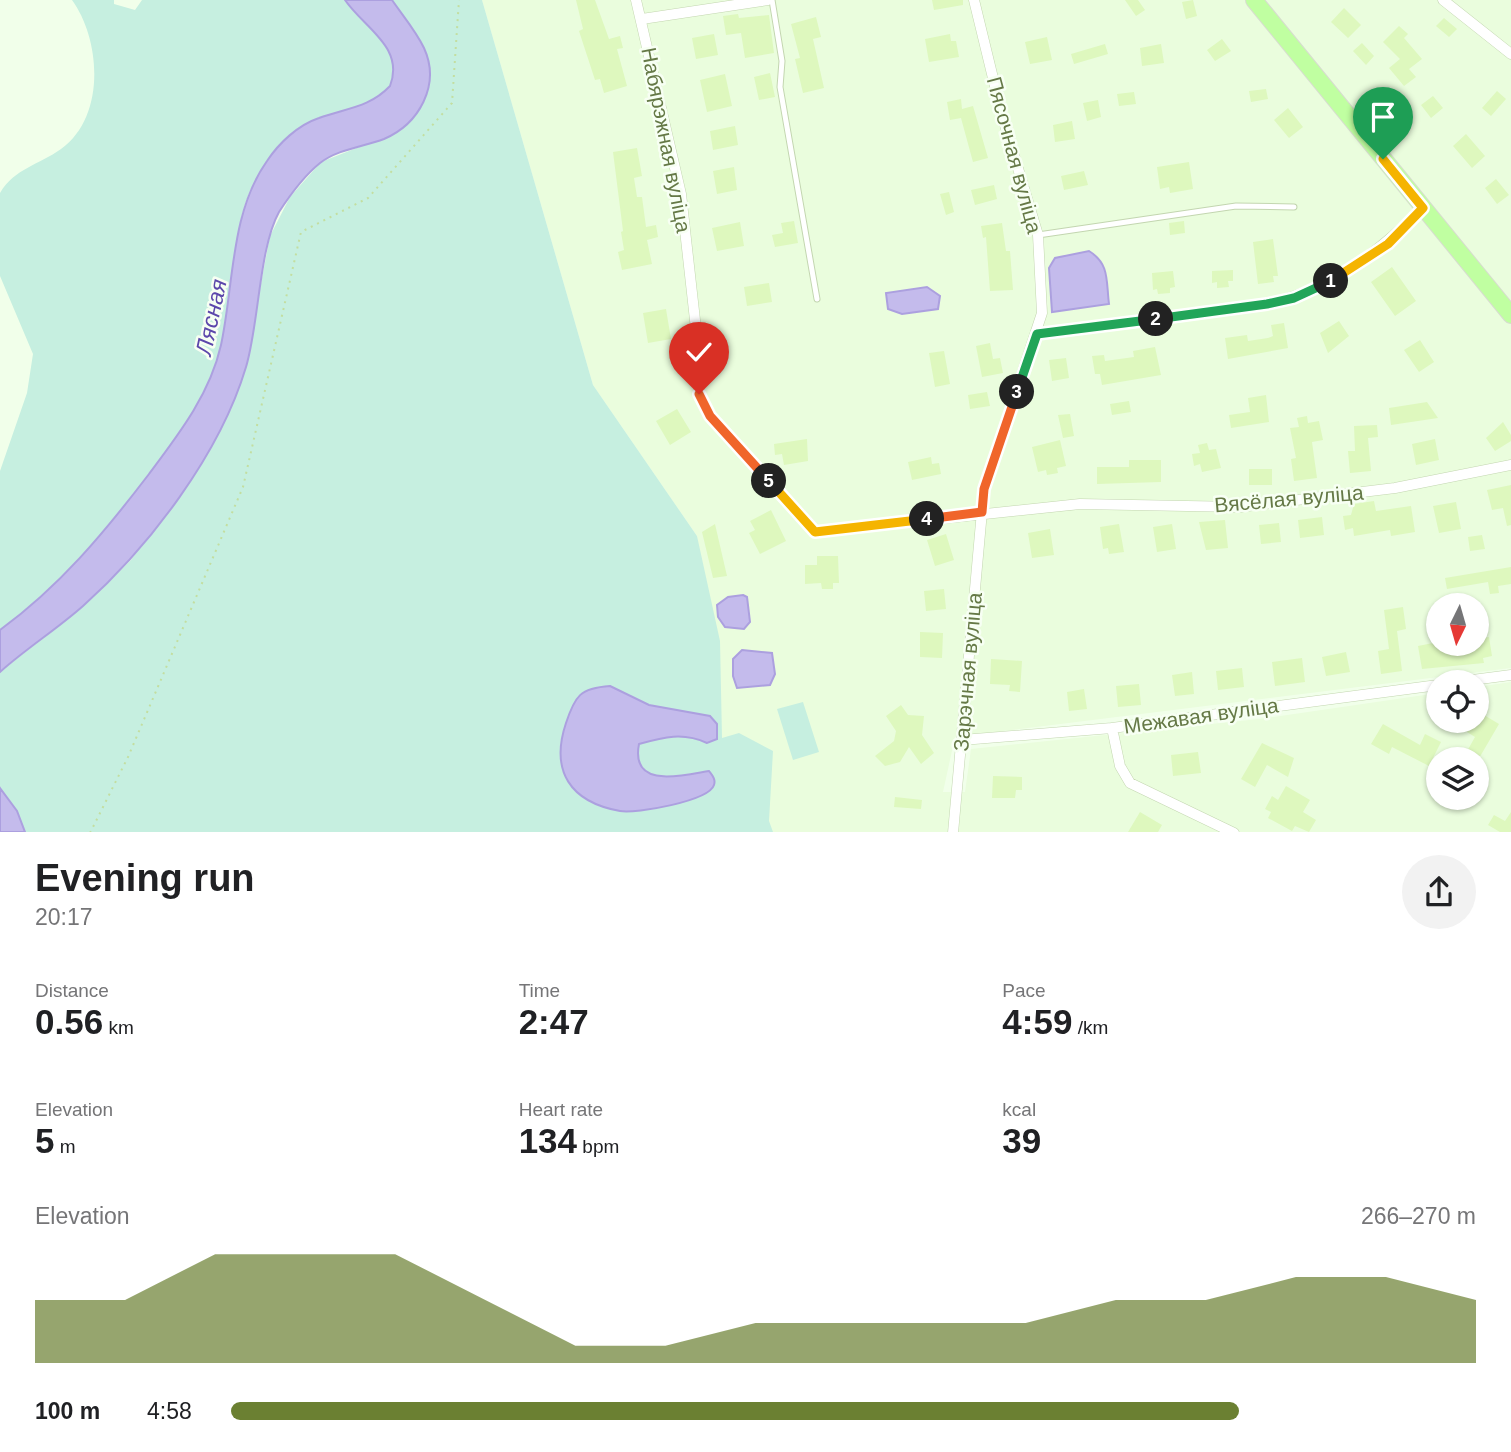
<!DOCTYPE html>
<meta charset="utf-8">
<style>
body{margin:0;font-family:Arial,sans-serif;background:#f2f2f2;color:#202124;height:100vh;display:flex;flex-direction:column;font-size:26px;white-space:nowrap}
*{box-sizing:border-box;margin:0}
p{font-size:23px;color:#757577}
.icon{flex:none;width:38px;height:38px;fill:none;stroke:currentColor;stroke-width:2;stroke-linecap:round;stroke-linejoin:round}
.map{position:relative;height:832px;overflow:hidden}
.drawer{display:flex;flex-direction:column;background:#fff;flex:1}
.drawer>*{flex:none}
.needle{width:46px;rotate:185deg}
.tools{position:absolute;left:1426px;top:593px;display:grid;gap:14px}
.tools a{display:grid;place-items:center;width:63px;height:63px;border-radius:50%;background:#fff;box-shadow:0 2px 5px #0004;font-size:35px}
.pin{position:absolute;display:grid;place-items:center;width:60px;height:60px;color:#fff;margin:-72px -30px;border-radius:50% 50% 50% 0;rotate:-45deg;box-shadow:0 0 7px #0007}
.pin .icon{rotate:45deg}
.km{position:absolute;width:35px;height:35px;margin:-18px;border-radius:50%;background:#222;color:#fff;font-size:19px;line-height:35px;text-align:center}
.round{display:grid;place-items:center;flex:none;width:74px;height:74px;border-radius:37px;background:#f2f2f2}
.summary{display:flex;align-items:center;justify-content:space-between;height:119px;padding:0 35px}
h1{font-size:38px;font-weight:700;line-height:52px}
.stats{display:grid;grid-template-columns:repeat(3,1fr);gap:10px;height:119px;padding:7px 35px}
.stats div{display:grid;align-content:center}
.stats b{font-size:35px;font-weight:700}
.stats small{font-size:19px;font-weight:400}
.stats p{font-size:19px}
.chart{height:196px;padding:14px 35px}
.chart p{display:flex;justify-content:space-between}
.chart svg{width:100%;height:126px;margin-top:7px;fill:#6b8032;opacity:.7}
ul{padding:0 35px;list-style:none;font-size:23px}
li{display:grid;grid-template-columns:112px 84px 1fr;align-items:center;height:52px}
li i{height:18px;border-radius:9px;background:#6b8032}
.map>svg:first-child{display:block}
</style>
<div class="map">
<svg width="1511" height="833" viewBox="0 0 1511 833">
<rect width="100%" height="100%" fill="#f1ffea"/>
<path fill="#eafddd" fill-rule="evenodd" d="M482,0H1511V668L955,737L943,792H965L971,749L1259,719L1438,693V721H1477V687L1511,682V832H723L722,738L697,536L593,385ZM1438,606H1477V644H1438ZM1438,760H1477V798H1438Z"/>
<path fill="#c6efe0" d="M72,0H114V4L135,10L142,0H345C361,22 402,46 393,77C388,99 366,102 349,111C336,119 262,171 256,180C233,214 231,303 221,346C209,394 178,435 149,474C104,533 60,586 0,630V471L27,393L33,354L0,276V193C15,168 39,165 61,149C106,117 101,40 72,0Z
M392,0H482L593,385L697,536L720,641L722,738L739,733L773,751L769,821L773,832H25L17,811L0,788V672L81,608L131,560L202,460L245,368L270,236L290,197L321,162L400,131L424,102L429,66Z
M803,702L819,752L793,760L777,709Z"/>
<path fill="#c4bbec" stroke="#aca0df" stroke-width="2" d="M345,0H392C403,16 416,31 424,48C441,85 419,124 384,139C363,147 338,149 320,163C304,176 290,195 279,212C259,248 259,324 246,367C220,454 150,546 83,606C57,629 27,648 0,672V630C60,586 104,533 149,474C179,434 210,394 221,345C234,285 230,213 267,161C279,143 298,125 319,118C346,108 369,108 390,86C405,47 364,28 345,0Z
M1089,251C1110,264 1106,281 1109,304L1052,312L1049,268L1055,258Z
M927,287L940,296L938,309L902,314L888,309L886,293Z
M743,595L747,597L750,622L744,629L725,627L718,617L717,605L728,597Z
M742,650L772,653L775,674L770,685L737,688L733,676V659Z
M610,686L649,705L710,716L717,724V739L707,743C683,732 664,737 639,744C630,790 684,775 709,771C712,775 716,779 714,785C709,801 636,814 620,811C570,802 550,771 566,723C575,696 580,688 610,686Z
M0,788L17,811L25,832H0Z"/>
<path fill="#def8be" d="M576,0H595L609,39L620,36L623,48L617,49L627,86L604,93L600,79L595,80L579,31L583,29Z
M932,0H963V5L934,10Z
M1125,0H1138L1145,10L1136,16Z
M1193,0L1197,16L1186,19L1182,2Z
M1344,8L1361,25L1348,38L1331,22Z
M738,14L739,18L769,15L774,53L745,58L741,33L726,35L723,16Z
M816,17L821,37L813,39L824,88L803,93L795,59L800,58L791,24Z
M1444,18L1457,29L1449,37L1436,26Z
M1399,26L1408,34L1404,38L1422,59L1409,69L1416,77L1404,86L1389,68L1400,59L1383,42Z
M714,34L718,55L696,59L692,38Z
M950,34L951,41H956L959,57L929,62L925,39Z
M1047,37L1052,60L1030,64L1025,42Z
M1222,39L1231,51L1215,61L1207,50Z
M1362,43L1374,56L1366,65L1353,51Z
M1105,44L1108,54L1074,64L1071,54Z
M1161,44L1164,63L1142,66L1140,48Z
M770,73L775,97L759,100L754,77Z
M725,74L732,106L707,112L700,80Z
M1266,89L1268,99L1251,102L1249,91Z
M1497,91L1506,99L1491,116L1482,108Z
M1134,92L1136,104L1119,106L1117,94Z
M1433,96L1443,108L1431,118L1421,105Z
M961,99L962,109L973,106L988,158L973,162L961,118L950,120L947,102Z
M1098,100L1101,117L1087,121L1083,103Z
M1288,108L1303,127L1289,138L1274,120Z
M1072,121L1075,139L1055,142L1053,125Z
M735,126L738,145L713,150L710,131Z
M1466,134L1485,156L1472,168L1453,146Z
M637,148L642,176L634,178L637,197H642L646,227L656,225L658,237L647,240L652,264L622,270L618,252L624,250L621,232L623,231L613,152Z
M1189,162L1193,189L1170,193L1169,187L1160,189L1157,167Z
M734,167L737,190L717,194L713,171Z
M1084,171L1088,185L1064,190L1061,176Z
M1496,179L1509,195L1497,204L1485,188Z
M994,185L997,199L975,205L971,190Z
M949,192L954,212L946,215L940,194Z
M794,221L798,243L775,247L772,235L783,233L781,223Z
M1184,221L1185,233L1170,235L1169,223Z
M740,222L744,246L717,251L712,228Z
M1002,223L1006,251H1010L1013,290L990,291L986,237L983,238L981,226Z
M1273,239L1278,276H1273L1274,282L1258,284L1253,242Z
M1392,267L1416,301L1395,316L1371,282Z
M1233,270V281H1228L1229,287L1217,288V282L1212,283V271Z
M1173,271L1175,287L1170,288V293L1158,294L1157,289L1153,290L1152,273Z
M769,283L772,302L747,306L744,287Z
M666,309L671,339L648,343L643,313Z
M1339,321L1349,336L1328,353L1320,333Z
M1284,323L1288,348L1228,359L1225,338L1247,335L1248,341L1268,338L1273,336L1271,325Z
M1420,340L1434,362L1419,372L1404,350Z
M990,343L993,359L1000,358L1003,373L982,377L976,346Z
M1155,347L1161,375L1102,385L1100,374H1095L1092,356L1104,355L1105,361L1134,357L1133,351Z
M944,351L950,384L935,387L929,353Z
M1066,358L1069,378L1052,381L1049,360Z
M987,392L990,406L970,409L968,395Z
M1266,395L1269,422L1231,428L1229,415L1250,412L1248,398Z
M1129,401L1131,412L1112,415L1110,404Z
M1427,402L1438,418L1391,425L1389,408Z
M677,409L691,432L670,445L656,421Z
M1070,414L1074,436L1063,438L1058,415Z
M1307,416L1308,423L1319,421L1323,440L1312,442L1317,478L1294,481L1291,459L1296,458L1290,428L1299,427L1297,418Z
M1503,422L1511,435V441L1495,451L1486,438Z
M1377,425L1378,437L1368,438L1371,471L1350,473L1348,451H1355L1354,426Z
M807,439L808,461L784,465L782,454L775,455L774,444Z
M1435,439L1439,460L1416,465L1412,444Z
M1060,440L1066,466L1057,468L1058,473L1047,475L1046,470L1038,472L1032,447Z
M1207,443L1209,450L1216,449L1221,468L1202,472L1200,464L1194,466L1192,454L1200,453L1198,445Z
M931,457L932,464L939,463L941,474L912,480L908,462Z
M1129,460H1161V482L1097,484V467H1129Z
M1249,469H1272V485H1249Z
M1511,485V525L1507,526L1503,508L1492,510L1487,490Z
M1374,501L1376,511L1411,506L1415,532L1391,536L1390,530L1354,536L1353,528L1345,530L1343,516L1351,515L1354,504Z
M1456,502L1461,529L1439,533L1433,506Z
M771,510L786,541L760,554L749,533L755,530L750,521Z
M1322,517L1324,535L1300,538L1298,520Z
M1225,520L1228,548L1206,550L1199,522Z
M1279,523L1281,542L1261,544L1259,525Z
M715,524L727,576L713,578L702,532Z
M1119,524L1124,552L1109,554L1108,548L1103,549L1100,527Z
M1172,524L1176,549L1157,552L1153,527Z
M1050,529L1054,555L1032,558L1028,533Z
M946,534L954,560L935,566L927,540Z
M1482,535L1485,549L1470,551L1468,537Z
M817,556H838L839,583H833V589H822L821,583L805,584V565H817Z
M1511,567V584L1498,586L1499,593L1490,594L1488,582L1447,589L1445,578Z
M944,589L946,609L926,611L924,591Z
M1403,607L1406,629L1397,631L1402,671L1381,674L1378,651L1389,649L1384,610Z
M920,632L943,633L942,658L920,657Z
M1489,637L1492,656L1483,658L1484,663L1422,669L1418,646L1438,642L1477,644V639Z
M1346,652L1350,672L1326,676L1322,657Z
M1302,658L1305,682L1275,686L1272,662Z
M991,659L1022,661L1020,692L1009,691L1010,685L990,684Z
M1242,668L1244,687L1218,690L1216,671Z
M1192,672L1194,694L1175,696L1172,675Z
M1139,684L1141,705L1118,707L1116,686Z
M1084,689L1087,709L1069,711L1067,692Z
M901,705L908,715L924,716L922,735L934,753L921,764L909,747L900,762L885,766L875,756L894,741L896,731L886,716Z
M1479,712L1499,724L1478,760H1462L1475,737L1467,732L1474,721H1477Z
M1383,724L1420,745L1425,734L1441,742L1429,766L1392,747L1389,754L1371,744Z
M1262,743L1294,758L1288,777L1267,765L1255,787L1241,779Z
M1198,752L1201,773L1173,776L1171,755Z
M993,776L1022,777V790H1016L1015,798H992Z
M1286,786L1310,800L1303,812L1316,820L1309,832L1295,826L1292,831L1268,818L1271,812L1265,809L1272,796L1278,800Z
M895,797L922,800L921,809L894,807Z
M1140,812L1162,825L1158,832H1128Z
M1511,812V832H1500L1488,825L1494,815L1505,821Z"/>
<g fill="none" stroke-linecap="round" stroke-linejoin="round">
<defs>
<path id="service" d="M772,0L782,61L780,87L817,299
M1038,235L1236,206L1294,207"/>
<path id="minor" d="M636,0L681,194L698,347L699,394L710,416L815,532L1080,504L1240,507L1395,488L1511,465
M1443,0L1511,54
M642,19L768,0
M1037,334L1267,304C1331,289 1378,253 1423,208
M1457,682L1511,675
M1112,728L1120,766L1130,783L1234,833
M962,740L1112,728L1438,685
M953,833L984,489L1042,313L1038,235L1002,115L974,0"/>
<path id="primary" d="M1254,0L1511,315"/>
</defs>
<use href="#service" stroke="#c3d6b0" stroke-width="7"/>
<use href="#minor" stroke="#c3d6b0" stroke-width="11"/>
<use href="#primary" stroke="#d7dccf" stroke-width="18"/>
<path stroke="#c3dea0" stroke-width="2" stroke-dasharray="2 5" stroke-linecap="butt" d="M90,833L128,757L243,487L301,232L368,198L452,103L459,0"/>
<use href="#service" stroke="#fff" stroke-width="5"/>
<use href="#minor" stroke="#fff" stroke-width="10"/>
<use href="#primary" stroke="#c0ffa1" stroke-width="16"/>
</g>
<g fill="none" stroke-linecap="round" stroke-linejoin="round">
<defs>
<path id="split-1" d="M1331,281L1388,244L1423,208L1383,159"/>
<path id="split-2" d="M1156,319L1267,304L1294,298L1331,281"/>
<path id="split-3" d="M1017,392L1037,334L1156,319"/>
<path id="split-4" d="M927,519L982,512L984,489L1017,392"/>
<path id="split-5" d="M769,481L815,532L927,519"/>
<path id="split-6" d="M699,394L710,416L769,481"/>
</defs>
<use href="#split-1" stroke="#fff" stroke-width="14"/>
<use href="#split-2" stroke="#fff" stroke-width="14"/>
<use href="#split-3" stroke="#fff" stroke-width="14"/>
<use href="#split-4" stroke="#fff" stroke-width="14"/>
<use href="#split-5" stroke="#fff" stroke-width="14"/>
<use href="#split-6" stroke="#fff" stroke-width="14"/>
<use href="#split-1" stroke="#f5b400" stroke-width="9"/>
<use href="#split-2" stroke="#22a559" stroke-width="9"/>
<use href="#split-3" stroke="#22a559" stroke-width="9"/>
<use href="#split-4" stroke="#f0652b" stroke-width="9"/>
<use href="#split-5" stroke="#f5b400" stroke-width="9"/>
<use href="#split-6" stroke="#f0652b" stroke-width="9"/>
</g>
<g text-anchor="middle" stroke-width="5" stroke-linejoin="round" paint-order="stroke">
<g font-size="21" fill="#657946" stroke="#f7fff3">
<text transform="translate(666 140) rotate(79)" y="7">Набярэжная вуліца</text>
<text transform="translate(1014 155) rotate(75)" y="7">Пясочная вуліца</text>
<text transform="translate(1289 499) rotate(-5)" y="7">Вясёлая вуліца</text>
<text transform="translate(968 672) rotate(-85)" y="7">Зарэчная вуліца</text>
<text transform="translate(1201 716) rotate(-8)" y="7">Межавая вуліца</text>
</g>
<g font-size="23" font-style="italic" fill="#5c47ab" stroke="#f7fff3">
<text transform="translate(211 317) rotate(-78)" y="8">Лясная</text>
</g>
</g>
</svg>
<div class="tools">
<a><svg class="needle" viewBox="-14 -14 28 28"><path d="M0-13l5 13h-10z" fill="#e53935"/><path d="M0 13l5-13h-10z" fill="#757577"/></svg></a>
<a><svg class="icon" aria-label="locate" viewBox="0 0 24 24"><circle cx="12" cy="12" r="6"/><path d="M12 2v4M12 18v4M2 12h4M18 12h4"/></svg></a>
<a><svg class="icon" aria-label="layers" viewBox="0 0 24 24"><path d="M12 4l9 5-9 5-9-5zM3 14l9 5 9-5"/></svg></a>
</div>
<div class="pin" style="left:1383px;top:159px;background:#1e9e55"><svg class="icon" aria-label="arrive" viewBox="0 0 24 24"><path d="M6 21V4h12l-3 4 3 4H6"/></svg></div>
<div class="pin" style="left:699px;top:394px;background:#d93025"><svg class="icon" aria-label="check" viewBox="0 0 24 24"><path d="M5 12l5 5 9-10"/></svg></div>
<b class="km" style="left:1331px;top:281px">1</b>
<b class="km" style="left:1156px;top:319px">2</b>
<b class="km" style="left:1017px;top:392px">3</b>
<b class="km" style="left:927px;top:519px">4</b>
<b class="km" style="left:769px;top:481px">5</b>
</div>
<section class="drawer">
<div class="summary"><div><h1>Evening run</h1><p>20:17</p></div><a class="round"><svg class="icon" aria-label="share" viewBox="0 0 24 24"><path d="M12 15V3M7 8l5-5 5 5M5 13v7h14v-7"/></svg></a></div>
<div class="stats">
<div><p>Distance</p><b>0.56<small> km</small></b></div>
<div><p>Time</p><b>2:47</b></div>
<div><p>Pace</p><b>4:59<small> /km</small></b></div>
</div>
<div class="stats">
<div><p>Elevation</p><b>5<small> m</small></b></div>
<div><p>Heart rate</p><b>134<small> bpm</small></b></div>
<div><p>kcal</p><b>39</b></div>
</div>
<div class="chart"><p><span>Elevation</span>266–270 m</p>
<svg viewBox="0 0 160 44" preserveAspectRatio="none"><path d="M0 44V22L10 22L20 6L30 6L40 6L50 22L60 38L70 38L80 30L90 30L100 30L110 30L120 22L130 22L140 14L150 14L160 22V44z"/></svg>
</div>
<ul>
<li><b>100 m</b>4:58<i style="width:81%"></i></li>
</ul>
</section>
